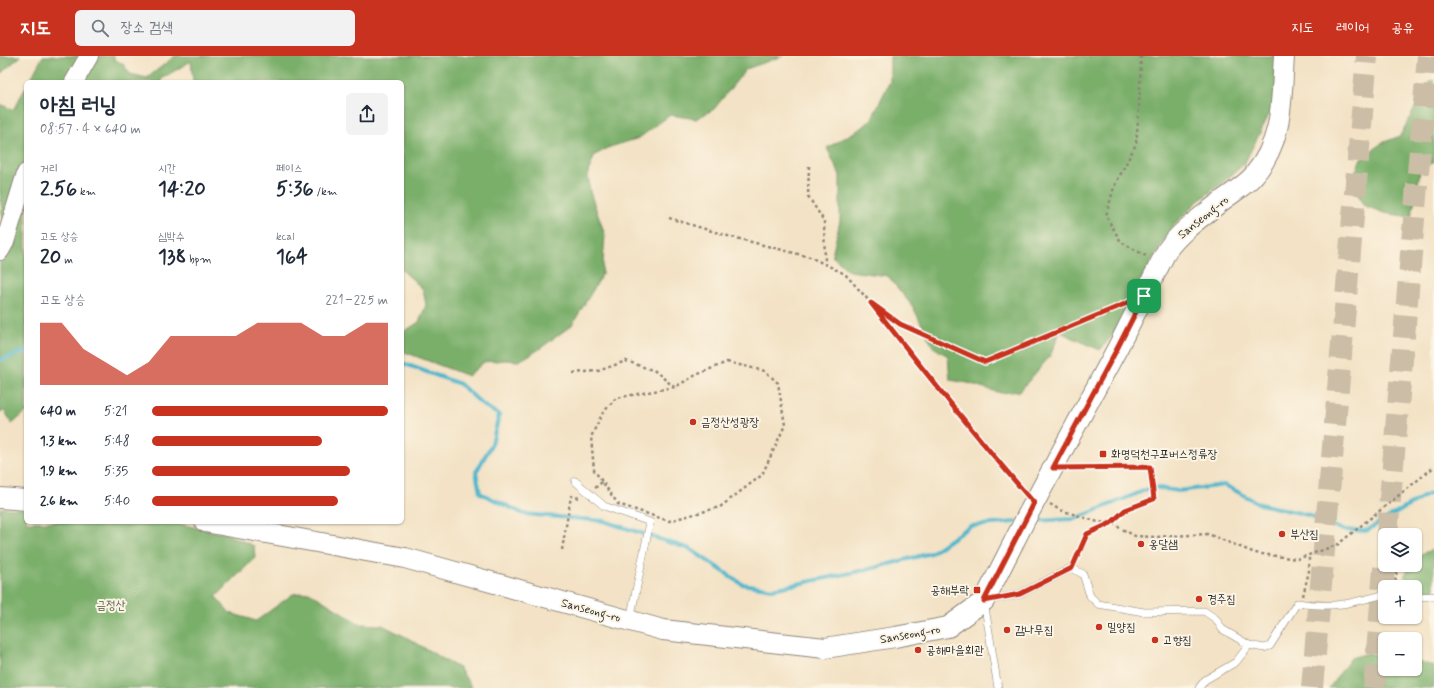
<!DOCTYPE html>
<html lang="ko">
<meta charset="utf-8">
<style>
body{margin:0;font-family:Mynerve,"Poor Story",sans-serif;background:#f2f2f3;color:#1f2937;height:100vh;display:flex;flex-direction:column;font-size:15px;white-space:nowrap}
*{box-sizing:border-box;margin:0}
p{font-size:13px;color:#747a83}
.icon{flex:none;width:22px;height:22px;fill:none;stroke:currentColor;stroke-width:2;stroke-linecap:round;stroke-linejoin:round}
.map{position:relative;flex:1;overflow:hidden}
.details{position:absolute;left:24px;top:24px;width:380px;height:444px;display:flex;flex-direction:column;background:#fff;border-radius:6px;box-shadow:0 1px 3px #0004}
.details>*{flex:none}
.controls{position:absolute;left:1378px;top:472px;display:grid;gap:8px}
.controls a{display:grid;place-items:center;width:44px;height:44px;border-radius:6px;background:#fff;box-shadow:0 1px 3px #0004;font-size:20px}
.pin{position:absolute;display:grid;place-items:center;width:34px;height:34px;color:#fff;margin:-17px;border-radius:8px;box-shadow:0 2px 6px #0006}
.round{display:grid;place-items:center;flex:none;width:42px;height:42px;border-radius:6px;background:#f2f2f3}
.summary{display:flex;align-items:center;justify-content:space-between;height:68px;padding:0 16px}
h1{font-size:22px;font-weight:700;line-height:30px}
.stats{display:grid;grid-template-columns:repeat(3,1fr);gap:6px;height:68px;padding:4px 16px}
.stats div{display:grid;align-content:center}
.stats b{font-size:20px;font-weight:700}
.stats small{font-size:11px;font-weight:400}
.stats p{font-size:11px}
.chart{height:112px;padding:8px 16px}
.chart p{display:flex;justify-content:space-between}
.chart svg{width:100%;height:72px;margin-top:4px;fill:#c8321e;opacity:.7}
ul{padding:0 16px;list-style:none;font-size:13px}
li{display:grid;grid-template-columns:64px 48px 1fr;align-items:center;height:30px}
li i{height:10px;border-radius:5px;background:#c8321e}
header{display:flex;align-items:center;gap:24px;box-sizing:border-box;height:56px;padding:0 20px;background:#c8321e;color:#fff}
header strong{font-size:19px}
nav{display:flex;gap:22px;margin-inline-start:auto;font-size:14px}
.search{width:280px;height:36px;background:#f2f2f3;display:flex;align-items:center;gap:10px;box-sizing:border-box;padding:0 14px;border-radius:6px;color:#747a83;font-size:15px}
.map>svg:first-child{display:block}
</style>
<header>
<strong>지도</strong>
<div class="search"><svg class="icon" aria-label="search" viewBox="0 0 24 24"><circle cx="10" cy="10" r="6"/><path d="M15 15l6 6"/></svg>장소 검색</div>
<nav><a>지도</a><a>레이어</a><a>공유</a></nav>
</header>
<div class="map">
<svg width="1434" height="632" viewBox="0 0 1434 632">
<rect width="100%" height="100%" fill="#fcf5e5"/>
<filter id="ink" filterUnits="userSpaceOnUse"><feTurbulence type="fractalNoise" baseFrequency=".025" numOctaves="2"/><feDisplacementMap in="SourceGraphic" scale="8" xChannelSelector="R" yChannelSelector="G"/><feConvolveMatrix kernelMatrix="1 2 1 2 8 2 1 2 1" color-interpolation-filters="sRGB"/></filter>
<filter id="wash" filterUnits="userSpaceOnUse"><feTurbulence type="fractalNoise" baseFrequency=".012" numOctaves="4" result="noise"/><feDisplacementMap in="SourceGraphic" scale="16" xChannelSelector="R" yChannelSelector="G"/><feGaussianBlur stdDeviation="0.9" result="paint"/><feColorMatrix in="noise" values="0 0 0 0 0 0 0 0 0 0 0 0 0 0 0 0 0 1.4 0 .05"/><feComposite in="paint" operator="in"/></filter>
<g filter="url(#wash)">
<rect width="100%" height="100%" fill="#f3e2c5"/>
<path fill="#7aaf6b" stroke="#526d4b" d="M0,0H21L0,18Z
M43,0H114V3L123,8L130,18L147,22L175,0H783L746,13L714,53L696,63L670,59L639,82L610,91L595,99L588,116L590,136L605,179L602,219L572,269L538,294L519,305L505,304L484,306L468,320L402,295V277L419,266L426,249L423,233L402,214V26H193L191,5L161,23V26H29Z
M890,0H1281L1275,47L1244,108L1221,128L1197,146L1174,169L1152,204L1113,279L1100,294L1060,276L1050,300L1020,335L1001,337L968,327L950,324L948,300L933,291L913,251L888,220L849,215L832,200L840,165V119L827,92L863,71L871,64L890,25Z
M1434,24V107L1421,108L1417,135L1411,161L1384,157L1363,149L1352,125L1361,102L1382,87L1400,80L1429,26Z
M26,31V356L12,368L5,355L0,356V205L6,199L0,136V48L13,54Z
M0,452L26,453V466H170L226,478L254,490L255,502L216,541L230,557L256,565L293,538L309,536L360,568L382,569L406,581L460,613L472,632H0Z
M1434,494V535H1417L1404,520L1412,509H1415C1415,498 1425,496 1434,494Z
M1368,597L1385,600V613H1415V605L1434,610V632H1329L1351,602Z"/>
<g fill="none" stroke-linecap="round" stroke-linejoin="round">
<path stroke="#4eb6cc" stroke-width="4" d="M0,304L26,295
M402,307L460,328L483,349L499,359L492,388L476,416L480,437L524,458L604,465L690,493L742,528L773,533L870,513L931,497L970,470L1016,466
M1031,465L1075,463L1153,431L1178,435L1225,429L1260,448L1308,459L1343,474L1366,475L1425,440L1434,436"/>
</g>
</g>
<g filter="url(#ink)">
<g fill="none" stroke-linecap="round" stroke-linejoin="round">
<path stroke="#cbbda6" stroke-width="22" stroke-dasharray="22 11" stroke-linecap="butt" d="M1387,479L1428,0
M1312,632L1367,0
M1374,632L1385,501"/>
<defs>
<path id="service" d="M575,425L604,450L650,466L630,564
M1415,541L1434,540
M1249,589L1264,592L1270,590L1297,547C1331,553 1353,547 1385,538
M998,632L984,545L1020,538L1071,512L1083,518L1090,540L1098,548L1144,556L1204,555L1216,563L1222,573L1249,589L1236,606L1205,624L1199,632"/>
<path id="tertiary" d="M74,26L89,0
M0,195L5,186L26,117"/>
<path id="secondary" d="M0,442L26,444
M205,466L405,502L663,574L825,592L895,581L948,571L984,545L1026,462L1118,291L1167,194C1181,175 1200,162 1219,147C1230,138 1245,130 1254,119C1284,84 1281,43 1284,0"/>
</defs>
<use href="#service" stroke="#8f8678" stroke-width="8"/>
<use href="#tertiary" stroke="#8f8678" stroke-width="20"/>
<use href="#secondary" stroke="#8f8678" stroke-width="22"/>
<path stroke="#8f8678" stroke-width="2.5" stroke-dasharray="3 3" stroke-linecap="butt" d="M1141,0L1139,53L1136,88L1114,131L1106,160L1121,186L1146,200
M809,110L808,140L824,165L825,208
M669,162L728,180L810,201L845,218L871,247L929,322L986,393L1023,434
M874,249L900,268L985,306L1122,249
M727,306L765,315L778,327L785,369L762,419L720,451L669,465L618,448L594,414L591,381L602,358L616,342L675,331L696,319Z
M573,317L598,315L626,305L655,315L674,331
M1071,412L1150,411L1154,443L1125,454L1111,467L1087,478L1075,505
M595,432L602,426
M1050,448L1060,454L1098,466L1111,467L1135,480L1155,481L1208,478L1255,497L1297,503L1337,489L1434,411
M1415,484L1417,482
M562,494L571,440L580,442
M1395,531L1397,509
M1303,540L1309,515V499"/>
<use href="#service" stroke="#fff" stroke-width="7"/>
<use href="#tertiary" stroke="#fff" stroke-width="18"/>
<use href="#secondary" stroke="#fff" stroke-width="20"/>
</g>
</g>
<g fill="none" stroke-linecap="round" stroke-linejoin="round" filter="url(#ink)">
<defs>
<path id="route" d="M1144,240L1118,291L1053,412L1150,411L1154,443L1125,454L1111,467L1087,478L1072,512L1020,538L984,545L1034,447C977,382 924,315 871,247L900,268L985,306Z"/>
</defs>
<use href="#route" stroke="#fff" stroke-width="8"/>
<use href="#route" stroke="#c8321e" stroke-width="5"/>
</g>
<g fill="#c8321e" stroke="#fcf5e5" stroke-width="1.5">
<circle cx="693" cy="366" r="4"/>
<rect x="1099" y="394" width="8" height="8" rx="2"/>
<circle cx="1282" cy="478" r="4"/>
<circle cx="1141" cy="488" r="4"/>
<rect x="973" y="530" width="8" height="8" rx="2"/>
<circle cx="1199" cy="543" r="4"/>
<circle cx="1099" cy="571" r="4"/>
<circle cx="1007" cy="574" r="4"/>
<circle cx="1155" cy="584" r="4"/>
<circle cx="918" cy="594" r="4"/>
</g>
<g text-anchor="middle" stroke-width="4" stroke-linejoin="round" paint-order="stroke">
<g font-size="12" fill="#2b2b2b" stroke="#fcf5e5">
<text transform="translate(1203 161) rotate(-39)" y="4">Sanseong-ro</text>
<text transform="translate(591 554) rotate(15)" y="4">Sanseong-ro</text>
<text transform="translate(910 578) rotate(-10)" y="4">Sanseong-ro</text>
</g>
<g font-size="12" fill="#2b2b2b" stroke="#fcf5e5" text-anchor="start">
<text x="701" y="370">금정산성광장</text>
<text x="1111" y="402">화명덕천구포버스정류장</text>
<text x="1290" y="482">부산집</text>
<text x="1149" y="492">옹달샘</text>
<text x="969" y="538" text-anchor="end">공해부락</text>
<text x="1207" y="547">경주집</text>
<text x="1107" y="575">밀양집</text>
<text x="1015" y="578">감나무집</text>
<text x="1163" y="588">고향집</text>
<text x="926" y="598">공해마을회관</text>
</g>
<g font-size="12" fill="#4c5b43" stroke="#fcf5e5">
<text x="111" y="553">금정산</text>
</g>
</g>
</svg>
<div class="controls">
<a><svg class="icon" aria-label="layers" viewBox="0 0 24 24"><path d="M12 4l9 5-9 5-9-5zM3 14l9 5 9-5"/></svg></a>
<a>+</a>
<a>−</a>
</div>
<div class="pin" style="left:1144px;top:240px;background:#1e9e55"><svg class="icon" aria-label="arrive" viewBox="0 0 24 24"><path d="M6 21V4h12l-3 4 3 4H6"/></svg></div>
<section class="details">
<div class="summary"><div><h1>아침 러닝</h1><p>08:57 · 4 × 640 m</p></div><a class="round"><svg class="icon" aria-label="share" viewBox="0 0 24 24"><path d="M12 15V3M7 8l5-5 5 5M5 13v7h14v-7"/></svg></a></div>
<div class="stats">
<div><p>거리</p><b>2.56<small> km</small></b></div>
<div><p>시간</p><b>14:20</b></div>
<div><p>페이스</p><b>5:36<small> /km</small></b></div>
</div>
<div class="stats">
<div><p>고도 상승</p><b>20<small> m</small></b></div>
<div><p>심박수</p><b>138<small> bpm</small></b></div>
<div><p>kcal</p><b>164</b></div>
</div>
<div class="chart"><p><span>고도 상승</span>221–225 m</p>
<svg viewBox="0 0 160 44" preserveAspectRatio="none"><path d="M0 44V6L10 6L20 22L30 30L40 38L50 30L60 14L70 14L80 14L90 14L100 6L110 6L120 6L130 14L140 14L150 6L160 6V44z"/></svg>
</div>
<ul>
<li><b>640 m</b>5:21<i style="width:100%"></i></li>
<li><b>1.3 km</b>5:48<i style="width:72%"></i></li>
<li><b>1.9 km</b>5:35<i style="width:84%"></i></li>
<li><b>2.6 km</b>5:40<i style="width:79%"></i></li>
</ul>
</section>
</div>
